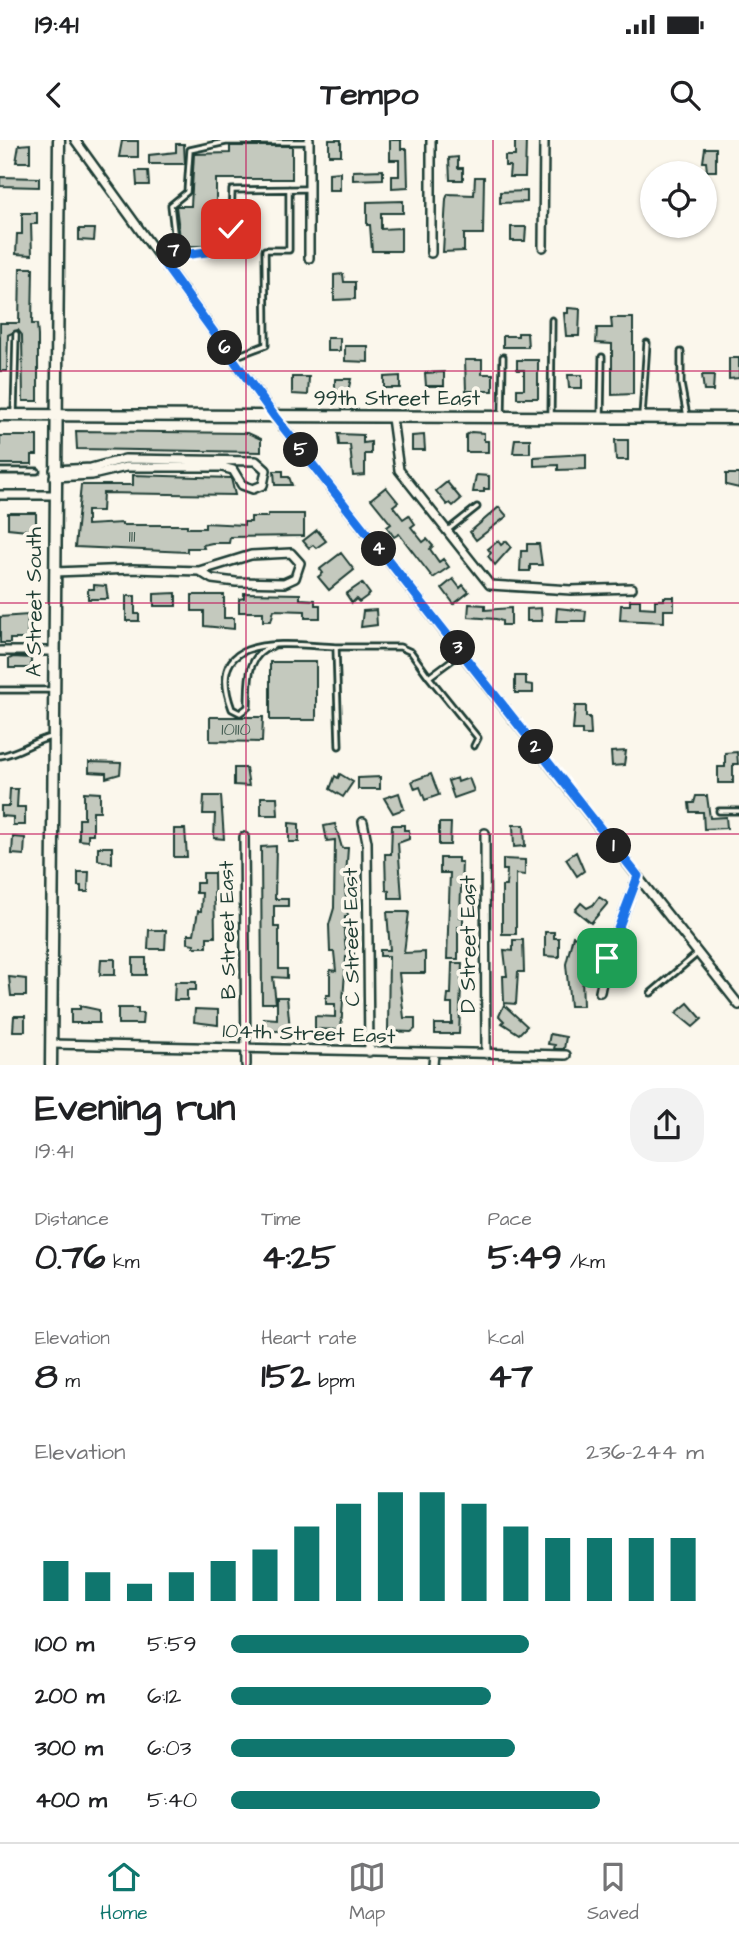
<!DOCTYPE html>
<meta charset="utf-8">
<style>
body{margin:0;font-family:"Architects Daughter",sans-serif;background:#f2f2f2;color:#202124;height:100vh;display:flex;flex-direction:column;font-size:26px;white-space:nowrap}
*{box-sizing:border-box;margin:0}
p{font-size:23px;color:#757577}
.icon{flex:none;width:38px;height:38px;fill:none;stroke:currentColor;stroke-width:2;stroke-linecap:round;stroke-linejoin:round}
.map{position:relative;height:925px;overflow:hidden}
.details{display:flex;flex-direction:column;background:#fff;flex:1}
.details>*{flex:none}
.controls{position:absolute;left:640px;top:21px;display:grid;gap:14px}
.controls a{display:grid;place-items:center;width:77px;height:77px;border-radius:50%;background:#fff;box-shadow:0 2px 5px #0004;font-size:35px}
.pin{position:absolute;display:grid;place-items:center;width:60px;height:60px;color:#fff;margin:-30px;border-radius:14px;box-shadow:0 4px 10px #0006}
.km{position:absolute;width:35px;height:35px;margin:-18px;border-radius:50%;background:#222;color:#fff;font-size:19px;line-height:35px;text-align:center}
.round{display:grid;place-items:center;flex:none;width:74px;height:74px;border-radius:28px;background:#f2f2f2}
.head{display:flex;align-items:center;justify-content:space-between;height:119px;padding:0 35px}
h1{font-size:38px;font-weight:800;line-height:52px}
.stats{display:grid;grid-template-columns:repeat(3,1fr);gap:10px;height:119px;padding:7px 35px}
.stats div{display:grid;align-content:center}
.stats b{font-size:35px;font-weight:800}
.stats small{font-size:19px;font-weight:400}
.stats p{font-size:19px}
.chart{height:196px;padding:14px 35px}
.chart p{display:flex;justify-content:space-between}
.chart svg{width:100%;height:126px;margin-top:7px;stroke:#0f766e;stroke-width:6}
ul{padding:0 35px;list-style:none;font-size:23px}
li{display:grid;grid-template-columns:112px 84px 1fr;align-items:center;height:52px}
li i{height:18px;border-radius:9px;background:#0f766e}
.status{display:flex;justify-content:space-between;align-items:center;height:49px;padding:0 35px;background:#fff;direction:ltr}
.status svg{height:19px;fill:currentColor}
header{display:flex;justify-content:space-between;align-items:center;height:91px;padding:0 35px;background:#fff;font-size:32px;font-weight:800}
.tab-bar{display:flex;justify-content:space-around;align-items:center;height:98px;border-top:2px solid #e0e0e0;background:#fff;font-size:19px;color:#757577}
.tab-bar a{display:grid;justify-items:center;gap:4px}
.tab-bar .selected{color:#0f766e}
.map>svg:first-child{display:block}
</style>
<div class="status"><b>19:41</b><svg viewBox="0 0 49 12"><path d="M0 12V9h3v3zM5 12V6h3v6zM10 12V3h3v9zM15 12V0h3v12zM26 1h20v11H26zM47 4h2v5h-2z"/></svg></div>
<header><svg class="icon" aria-label="back" viewBox="0 0 24 24"><path d="M15 5l-7 7 7 7"/></svg>Tempo<svg class="icon" aria-label="search" viewBox="0 0 24 24"><circle cx="10" cy="10" r="6"/><path d="M15 15l6 6"/></svg></header>
<div class="map">
<svg width="739" height="925" viewBox="0 0 739 925">
<rect width="100%" height="100%" fill="#fbf7ec"/>
<filter id="ink" filterUnits="userSpaceOnUse"><feTurbulence type="fractalNoise" baseFrequency=".0143" numOctaves="2"/><feDisplacementMap in="SourceGraphic" scale="14" xChannelSelector="R" yChannelSelector="G"/><feConvolveMatrix kernelMatrix="1 2 1 2 8 2 1 2 1" color-interpolation-filters="sRGB"/></filter>
<g filter="url(#ink)">
<path fill="#c4c9be" stroke="#1f3d34" stroke-width="2" d="M329,0H341V15H329Z
M390,0H401V9H407L408,47L392,48V36H399V20H390Z
M515,0H526L525,37H509L510,26H505V16H515Z
M122,1H138V17H119Z
M30,4V22H16L19,5Z
M176,4H184L185,24H149V15L176,12Z
M230,6H292V39H216V100L210,106H181L176,66H191L194,14L230,13Z
M705,8H716V31H707L706,22H703Z
M458,17V28H463V40H450L449,18Z
M383,30V39L353,40V31Z
M136,31H148L149,45H137Z
M340,32V50H329V33Z
M0,37L39,38V47L0,46Z
M475,37H484L483,94H464V111L443,112L446,59L448,54L474,55Z
M527,51V62L500,63V52Z
M403,61V73H381V89L401,88V111H372L370,85H367V62Z
M22,73H37V84H31L32,115L16,114L17,94H22Z
M511,87H526L525,101H511Z
M79,89H95L94,101L79,100Z
M20,128H33L32,184H37L38,196V261H23L22,195L18,190L8,195L7,231H0V183H19Z
M343,134L344,142H355V159L334,160V135Z
M568,168L580,169L579,196H566L564,173H568Z
M611,178H633V254L612,255V204L596,203L597,188H612Z
M518,193H527L528,207H503V196H518Z
M327,198H340V211H327Z
M345,206H368V222L345,221Z
M729,218H739V238L729,239Z
M465,220H482V234H493V251H466Z
M517,220H538V258H517V249H524V230H517Z
M444,232V246H426L425,233Z
M568,235H582V248H569Z
M702,235H714L713,251H704Z
M400,236V248H384V237Z
M292,237H309L308,255L292,254Z
M335,239H351L348,251H335Z
M76,291L248,293L261,299V312L77,309Z
M471,292L484,293V301H488V312H466V295Z
M338,294L363,295V303L371,302V314H365V335L353,336L350,305H339Z
M424,295L425,310H412V296Z
M0,296H37V315H32V324H0Z
M515,299H530V313H513Z
M615,300H628V320H616Z
M586,314V329L558,330V325L534,326V317Z
M274,331H283V337H289L292,345H275Z
M726,334H739V348L726,345Z
M133,335L231,338L235,355L103,353L102,371H87V385L122,383V385H187V388H205V383L244,385V382H251V377H268V374H304V396L230,397L229,403H212L203,405L204,408H187V412L75,407L81,345H133Z
M476,335L489,336V349H484V352H473Z
M447,342L461,359L453,366L450,363L447,365L436,351Z
M386,347L398,362L393,366L403,379L409,375L415,384L411,387L423,402L427,399L433,406L430,409L439,422L443,419L449,427L433,438L399,394L394,397L387,387L391,384L371,359Z
M499,367L507,376L476,400L470,392Z
M8,373H36V391L8,388Z
M317,390L326,401L316,408L313,405L309,408L303,401Z
M498,401L501,405L506,401L511,407L495,425L488,416L491,413L488,409Z
M527,404H539L542,425H530V431H520L521,411H527Z
M341,413L354,430L329,450L318,437L323,433L320,429Z
M453,439L460,448L463,445L469,452L454,464L442,448Z
M362,443L370,454L359,462L356,459L352,463L346,454Z
M94,445L106,446L108,459H88V449H94Z
M176,453V466H154V454Z
M244,453L300,454V459L315,460V465H320V478H305V471L274,470L271,481H263V472H239V459L244,458Z
M192,455H224V478H234V489L204,486V471H192Z
M126,456H135V474H139V481H126Z
M664,457H674V470H664V482L620,480L621,465H630V460H640V467L655,468V460H664Z
M469,464L485,465V470L511,468V485H502V481L496,479L468,477Z
M541,468L542,481H527V469Z
M557,468L586,471L585,481H556Z
M376,470L377,485L361,487L363,471Z
M28,475L27,499H10V503H0V477Z
M13,517L31,518V528H9V519Z
M270,522H316V580H270Z
M515,536H526V544L533,545V553H515Z
M575,566H586V577H590L591,595H582V590H573Z
M210,577H263L262,602L210,601Z
M626,611L624,625L612,626L611,612Z
M737,612L738,624H733V643H718V627H725V613Z
M89,622L121,623L120,634L106,638V633L89,632Z
M234,628H246L249,646L234,645Z
M340,634L353,642L343,657L330,649L335,636L338,638Z
M431,634L439,655L425,660L420,647L415,649L412,641Z
M380,637V649H358V638Z
M457,638L458,642L469,638L474,651L454,658L448,641Z
M10,649H18L17,667H25V685H13V677L1,676V666H9Z
M84,652L100,653V671H93V694H88V701L79,700V679H84Z
M399,653L404,669L393,673L384,658Z
M204,656H221L224,699L214,698L215,674H203Z
M696,656H707L710,678L726,677L727,688L704,689L703,672H690L689,663H694Z
M261,657H277L278,675H261Z
M289,683L299,684V702H289Z
M439,683H451L450,705H439Z
M335,684L342,708H348L345,749L348,777H345L344,793L346,809H354V816L346,817L341,890L315,889V876L335,877V864H326V855H330V830L336,831L334,812H330L329,785L334,768L335,700L327,701L324,686Z
M392,685H404V690H409V699L398,703L402,758H389V751L386,750L385,714H391Z
M513,685H524L525,706L514,707Z
M174,689H185L187,717H174Z
M13,697L25,698L24,715L12,714Z
M276,706L275,759H288V766H274V787H279V829H287V838L273,837L276,863H262L261,707Z
M98,707H112V723L98,720Z
M576,712L584,731L577,736L566,719Z
M440,718H458V722H462L460,777H463V787H458V819H447L450,733H440Z
M503,719L525,720V735L516,734V794H502V746H506L507,730H503Z
M78,732H89L88,752H81V746H78Z
M203,733H214L215,797H207V807H194V804L188,803V794H194L198,771H201L202,753H196V743H203Z
M599,757L608,763L591,783L575,770L581,763L587,768L593,765Z
M387,772H409L404,813L425,812V833H399L404,878H415V889L411,892L388,891L389,816H380V810H390Z
M149,790H166L165,809H148Z
M545,792H554V798H559V817L545,816Z
M573,796L592,801L587,816L586,837L582,836L583,866H570L566,824Z
M513,800H523L524,832H518L516,864L504,863L503,836H507L504,810L513,811Z
M133,818H146V835H133Z
M101,819H115V835H100Z
M452,823H462L459,894H435V884H452V864H447L448,854H451Z
M9,837L26,839V856H11Z
M175,842H196V850H187V860H174Z
M277,857H287L290,890L263,892L264,878L277,879Z
M688,863L702,879L693,887L676,873Z
M504,865L527,886L519,894L502,883L504,881L499,876Z
M80,866L99,870V883H71V869H80Z
M118,868H138V873H143L142,884H118Z
M195,869L218,870V885L194,882Z
M14,876H25V891H13Z
M550,894L566,897L564,909H554L555,905L548,904Z"/>
<g fill="none" stroke-linecap="round" stroke-linejoin="round">
<defs>
<path id="lane" d="M307,49L232,50L230,109L183,115L176,110L171,65L187,52L190,10L226,2H309
M160,118L176,110
M681,212V244L687,276
M234,217L266,205L265,110H289V49
M14,273L16,194
M502,276L503,217
M551,276L552,180
M642,276L647,203
M601,277L602,217
M0,331H37
M448,390L477,367
M273,506C245,515 249,542 248,567L240,573L232,569C202,490 288,505 336,507
M429,537L478,598L474,606
M0,550H51
M339,606L336,507H400L411,512L429,537L460,514
M0,616C19,613 33,601 51,597
M719,671H739
M651,853L697,814"/>
<path id="street" d="M75,0L275,277L739,865
M309,0V118
M431,0V113
M543,107L544,0
M392,278L399,330L490,445L571,450L632,448
M54,337L92,335L126,327H222L233,330L242,345L253,349L263,345L266,330L256,321L125,319L91,328L54,330
M0,355H54
M55,432L133,429L199,431L212,439L236,442L284,443L295,438L300,423L291,413L251,415L199,431
M0,511H53
M363,682L367,702L369,912
M485,693L486,914
M244,697L246,925
M600,852L607,818L638,736
M51,904L566,915
M433,925L434,914"/>
<path id="secondary" d="M0,275L739,278
M51,925L59,0"/>
</defs>
<use href="#lane" stroke="#1f3d34" stroke-width="9"/>
<use href="#street" stroke="#1f3d34" stroke-width="12"/>
<use href="#secondary" stroke="#1f3d34" stroke-width="15"/>
<use href="#lane" stroke="#fbf7ec" stroke-width="3.5"/>
<use href="#street" stroke="#fbf7ec" stroke-width="7"/>
<use href="#secondary" stroke="#fbf7ec" stroke-width="10"/>
</g>
</g>
<g fill="none" stroke-linecap="round" stroke-linejoin="round" filter="url(#ink)">
<defs>
<path id="route" d="M231,89L230,109L183,115L176,110L160,118L275,277L638,736L607,818"/>
</defs>
<use href="#route" stroke="#fff" stroke-width="14"/>
<use href="#route" stroke="#1a73e8" stroke-width="9"/>
</g>
<path fill="none" stroke="#c2185b" stroke-width="2" stroke-opacity="0.55" d="M246,0V925M493,0V925M0,231H739M0,463H739M0,694H739"/>
<g text-anchor="middle" stroke-width="7" stroke-linejoin="round" paint-order="stroke">
<g font-size="18" fill="#486056">
<text x="132" y="402">111</text>
<text x="236" y="595">10110</text>
</g>
<g font-size="21" fill="#1f3d34" stroke="#fbf7ec">
<text x="397" y="265">99th Street East</text>
<text transform="translate(34 462) rotate(-90)" y="7">A Street South</text>
<text transform="translate(227 790) rotate(-91)" y="7">B Street East</text>
<text transform="translate(351 797) rotate(-91)" y="7">C Street East</text>
<text transform="translate(468 804) rotate(-90)" y="7">D Street East</text>
<text transform="translate(309 893) rotate(2)" y="7">104th Street East</text>
</g>
</g>
</svg>
<div class="controls">
<a><svg class="icon" aria-label="locate" viewBox="0 0 24 24"><circle cx="12" cy="12" r="6"/><path d="M12 2v4M12 18v4M2 12h4M18 12h4"/></svg></a>
</div>
<div class="pin" style="left:607px;top:818px;background:#1e9e55"><svg class="icon" aria-label="arrive" viewBox="0 0 24 24"><path d="M6 21V4h12l-3 4 3 4H6"/></svg></div>
<div class="pin" style="left:231px;top:89px;background:#d93025"><svg class="icon" aria-label="check" viewBox="0 0 24 24"><path d="M5 12l5 5 9-10"/></svg></div>
<b class="km" style="left:614px;top:706px">1</b>
<b class="km" style="left:536px;top:607px">2</b>
<b class="km" style="left:458px;top:508px">3</b>
<b class="km" style="left:379px;top:409px">4</b>
<b class="km" style="left:301px;top:310px">5</b>
<b class="km" style="left:225px;top:208px">6</b>
<b class="km" style="left:174px;top:111px">7</b>
</div>
<section class="details">
<div class="head"><div><h1>Evening run</h1><p>19:41</p></div><a class="round"><svg class="icon" aria-label="share" viewBox="0 0 24 24"><path d="M12 15V3M7 8l5-5 5 5M5 13v7h14v-7"/></svg></a></div>
<div class="stats">
<div><p>Distance</p><b>0.76<small> km</small></b></div>
<div><p>Time</p><b>4:25</b></div>
<div><p>Pace</p><b>5:49<small> /km</small></b></div>
</div>
<div class="stats">
<div><p>Elevation</p><b>8<small> m</small></b></div>
<div><p>Heart rate</p><b>152<small> bpm</small></b></div>
<div><p>kcal</p><b>47</b></div>
</div>
<div class="chart"><p><span>Elevation</span>236–244 m</p>
<svg viewBox="0 0 160 44" preserveAspectRatio="none"><path d="M5 44V30M15 44V34M25 44V38M35 44V34M45 44V30M55 44V26M65 44V18M75 44V10M85 44V6M95 44V6M105 44V10M115 44V18M125 44V22M135 44V22M145 44V22M155 44V22"/></svg>
</div>
<ul>
<li><b>100 m</b>5:59<i style="width:63%"></i></li>
<li><b>200 m</b>6:12<i style="width:55%"></i></li>
<li><b>300 m</b>6:03<i style="width:60%"></i></li>
<li><b>400 m</b>5:40<i style="width:78%"></i></li>
</ul>
</section>
<nav class="tab-bar">
<a class="selected"><svg class="icon" aria-label="home" viewBox="0 0 24 24"><path d="M3 11l9-7 9 7M6 9v11h12V9"/></svg>Home</a>
<a><svg class="icon" aria-label="map" viewBox="0 0 24 24"><path d="M3 6l6-2 6 2 6-2v14l-6 2-6-2-6 2zM9 4v14M15 6v14"/></svg>Map</a>
<a><svg class="icon" aria-label="saved" viewBox="0 0 24 24"><path d="M7 4h10v16l-5-4-5 4z"/></svg>Saved</a>
</nav>
